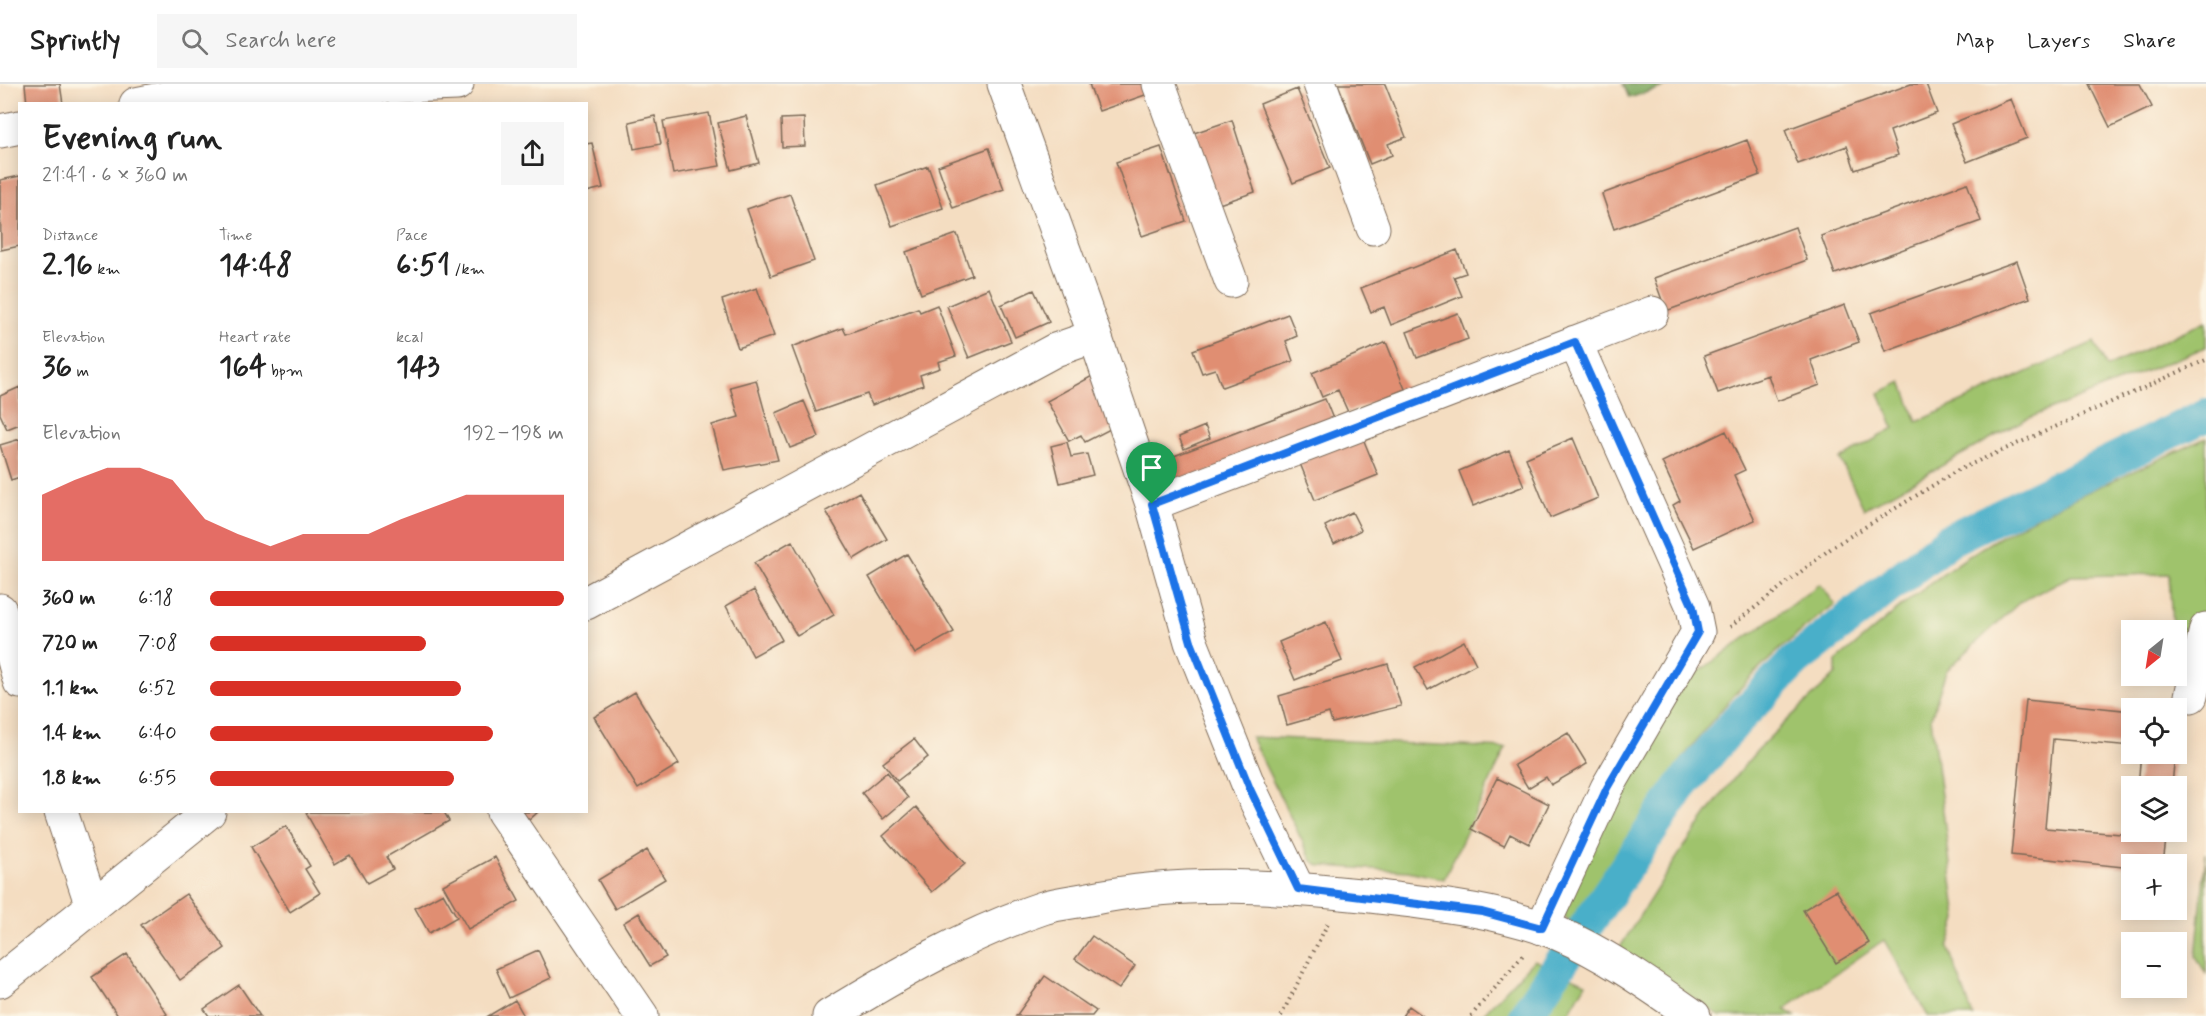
<!DOCTYPE html>
<meta charset="utf-8">
<style>
body{margin:0;font-family:Mynerve,sans-serif;background:#f6f6f6;color:#222;height:100vh;display:flex;flex-direction:column;font-size:22px;white-space:nowrap}
*{box-sizing:border-box;margin:0}
p{font-size:20px;color:#767676}
.icon{flex:none;width:33px;height:33px;fill:none;stroke:currentColor;stroke-width:2;stroke-linecap:round;stroke-linejoin:round}
.map{position:relative;flex:1;overflow:hidden}
.panel{position:absolute;left:18px;top:18px;width:570px;height:711px;display:flex;flex-direction:column;background:#fff;border-radius:0px;box-shadow:0 3px 15px #0003}
.panel>*{flex:none}
.needle{width:39px;rotate:210deg}
.controls{position:absolute;left:2121px;top:536px;display:grid;gap:12px}
.controls a{display:grid;place-items:center;width:66px;height:66px;border-radius:0px;background:#fff;box-shadow:0 3px 15px #0003;font-size:30px}
.pin{position:absolute;display:grid;place-items:center;width:51px;height:51px;color:#fff;margin:-62px -26px;border-radius:50% 50% 50% 0;rotate:-45deg;box-shadow:0 0 6px #0007}
.pin .icon{rotate:45deg}
.round{display:grid;place-items:center;flex:none;width:63px;height:63px;border-radius:0px;background:#f6f6f6}
.summary{display:flex;align-items:center;justify-content:space-between;height:102px;padding:0 24px}
h1{font-size:33px;font-weight:700;line-height:45px}
.stats{display:grid;grid-template-columns:repeat(3,1fr);gap:9px;height:102px;padding:6px 24px}
.stats div{display:grid;align-content:center}
.stats b{font-size:30px;font-weight:700}
.stats small{font-size:16px;font-weight:400}
.stats p{font-size:16px}
.chart{height:168px;padding:12px 24px}
.chart p{display:flex;justify-content:space-between}
.chart svg{width:100%;height:108px;margin-top:6px;fill:#d93025;opacity:.7}
ul{padding:0 24px;list-style:none;font-size:20px}
li{display:grid;grid-template-columns:96px 72px 1fr;align-items:center;height:45px}
li i{height:15px;border-radius:8px;background:#d93025}
header{display:flex;align-items:center;gap:36px;box-sizing:border-box;height:84px;padding:0 30px;background:#fff;border-bottom:2px solid #e0e0e0}
header strong{font-size:28px}
nav{display:flex;gap:33px;margin-inline-start:auto;font-size:21px}
.search{width:420px;height:54px;background:#f6f6f6;display:flex;align-items:center;gap:15px;box-sizing:border-box;padding:0 21px;border-radius:0px;color:#767676;font-size:22px}
.map>svg:first-child{display:block}
</style>
<header>
<strong>Sprintly</strong>
<div class="search"><svg class="icon" aria-label="search" viewBox="0 0 24 24"><circle cx="10" cy="10" r="6"/><path d="M15 15l6 6"/></svg>Search here</div>
<nav><a>Map</a><a>Layers</a><a>Share</a></nav>
</header>
<div class="map">
<svg width="2206" height="932" viewBox="0 0 2206 932">
<rect width="100%" height="100%" fill="#fcf5e5"/>
<filter id="ink" filterUnits="userSpaceOnUse"><feTurbulence type="fractalNoise" baseFrequency=".0167" numOctaves="2"/><feDisplacementMap in="SourceGraphic" scale="12" xChannelSelector="R" yChannelSelector="G"/><feConvolveMatrix kernelMatrix="1 2 1 2 8 2 1 2 1" color-interpolation-filters="sRGB"/></filter>
<filter id="wash" filterUnits="userSpaceOnUse"><feTurbulence type="fractalNoise" baseFrequency=".008" numOctaves="4" result="noise"/><feDisplacementMap in="SourceGraphic" scale="24" xChannelSelector="R" yChannelSelector="G"/><feGaussianBlur stdDeviation="1.35" result="paint"/><feColorMatrix in="noise" values="0 0 0 0 0 0 0 0 0 0 0 0 0 0 0 0 0 1.4 0 .05"/><feComposite in="paint" operator="in"/></filter>
<g filter="url(#wash)">
<rect width="100%" height="100%" fill="#f4ddc1"/>
<path fill="#9fc36c" stroke="#6d7645" stroke-width="1.5" d="M2206,237V263L2024,336L1864,425L1840,375L1894,344L1879,309L1902,298L1917,338L2094,258L2107,283Z
M2206,354V587L2172,543L2169,490L2071,492L2020,518L1946,587L1931,634L1957,835L1948,863L1973,932H1928L1884,856L1785,925L1795,932H1720L1619,865C1661,797 1702,731 1754,670C1779,642 1809,617 1836,590V577C1888,534 1938,489 1996,455C2063,416 2136,387 2206,354Z
M1820,500L1835,520C1794,551 1754,587 1721,626C1665,693 1618,767 1570,839L1561,829L1566,805L1679,602Z
M1251,653L1506,664L1444,795L1408,787L1320,782L1312,777Z
M2206,769V890L2196,872Z
M1534,876L1586,899L1567,932H1481Z"/>
<path fill="#7fa960" stroke="#5d6a3f" stroke-width="1.5" d="M1623,0H1673L1629,14Z"/>
<g fill="none" stroke-linecap="round" stroke-linejoin="round">
<path stroke="#49afc9" stroke-width="34" d="M1525,932L1679,705L1736,637L1795,577L1949,456L2206,331"/>
</g>
<g id="blocks">
<path fill="#e08e72" d="M25,0H60L63,20H27Z
M1089,0H1145L1148,10L1099,27Z
M1338,0H1385L1406,53L1388,60L1392,71L1370,80Z
M1911,0H1926L1937,29L1890,47L1898,71L1855,86L1847,62L1798,80L1785,46Z
M2089,0H2140L2152,23L2110,43Z
M1297,5L1330,84L1293,99L1260,20Z
M2011,15L2027,54L1967,78L1951,40Z
M709,29L720,82L673,90L663,37Z
M655,32L661,60L634,65L629,38Z
M746,32L759,79L731,86L718,39Z
M804,34L805,62L782,63L781,35Z
M1232,36L1255,108L1216,121L1191,50Z
M1747,56L1760,91L1614,145L1602,110Z
M592,59L603,104L586,108V60Z
M1161,63L1186,137L1142,152L1116,78Z
M989,64L1004,105L953,124L938,82Z
M928,82L943,124L892,142L877,101Z
M20,92V162L1,166L0,96Z
M1967,99L1981,137L1835,190L1821,152Z
M790,110L814,177L771,192L747,125Z
M1795,143L1807,176L1666,227L1654,194Z
M957,150L972,191L921,210L906,168Z
M1457,166L1466,189L1454,193L1462,212L1391,241L1384,223L1371,228L1361,204Z
M2017,177L2030,214L1885,267L1871,229Z
M757,204L774,252L738,264L722,216Z
M989,204L1011,257L969,274L947,222Z
M1034,206L1049,238L1015,253L1001,221Z
M937,221L956,272L938,278L940,284L920,291L923,301L895,312L872,321L867,310L816,328L792,263L843,244L846,250L918,224L920,228Z
M1845,221L1859,258L1811,276L1820,301L1777,317L1768,291L1718,309L1704,272Z
M1458,229L1468,255L1417,274L1407,248Z
M1288,230L1297,252L1286,257L1293,277L1222,303L1215,285L1202,289L1193,266Z
M1386,258L1405,305L1348,328L1338,306L1322,313L1312,289Z
M1094,291L1120,340L1085,358L1081,351L1069,357L1047,317Z
M756,296L778,376L724,386L712,341L739,333L730,303Z
M20,303V340L7,345L0,330V312Z
M1325,315L1335,340L1168,404L1158,378Z
M804,317L819,353L790,364L776,329Z
M1205,342L1210,354L1184,365L1179,353Z
M1726,347L1745,386L1734,391L1755,436L1694,464L1673,421L1680,417L1662,378Z
M1362,352L1378,391L1315,416L1299,377Z
M1573,354L1598,414L1550,434L1526,374Z
M20,355V393L11,396L0,361Z
M1067,358L1071,373L1087,370L1093,391L1060,399L1051,362Z
M1509,366L1524,402L1473,422L1459,387Z
M859,408L887,455L854,475L826,427Z
M1352,428L1361,446L1334,460L1325,442Z
M792,457L834,531L797,552L754,479Z
M907,470L954,548L915,570L869,493Z
M754,506L782,556L753,572L726,522Z
M1326,538L1342,577L1295,596L1279,558Z
M1464,557L1476,580L1428,606L1415,583Z
M1388,580L1401,622L1332,639L1329,629L1287,641L1279,612Z
M635,608L679,680L638,705L594,633Z
M2026,616L2132,627V662L2053,655L2045,744L2134,751V747H2167L2163,780H2132V784L2011,771Z
M1568,649L1587,680L1551,701L1546,693L1528,704L1514,681Z
M914,655L928,673L897,697L883,679Z
M2141,669H2175L2172,702H2138Z
M887,688L908,714L883,735L862,709Z
M1497,694L1549,720L1529,760L1510,750L1504,762L1471,745Z
M916,723L965,780L932,808L883,752Z
M309,728H444L449,737L386,773L393,785L367,799L350,771L335,780L306,729Z
M521,728H538L529,736Z
M286,742L310,782L305,785L320,809L290,828L251,763Z
M647,766L665,795L615,825L598,796Z
M495,773L519,817L468,845L443,801Z
M1836,806L1869,859L1836,879L1803,826Z
M443,809L457,833L429,849L415,824Z
M186,810L225,864L180,896L141,841Z
M639,829L666,873L650,882L623,839Z
M1092,852L1135,882L1119,905L1075,875Z
M538,866L551,894L509,914L496,885Z
M127,870L167,930L164,932H118L92,893Z
M1045,892L1096,927L1092,932H1016Z
M239,901L260,932H209L204,925Z
M515,916L524,932H488Z
M1409,922L1423,932H1402Z"/>
</g>
</g>
<g filter="url(#ink)">
<use href="#blocks" fill-opacity="0" stroke="#7c6957" stroke-width="1.5"/>
<g fill="none" stroke-linecap="round" stroke-linejoin="round">
<defs>
<path id="minor" d="M1004,0L1095,252L1152,420L1191,558L1250,705L1298,805
M1159,0L1231,197
M1320,0L1373,144
M136,20L181,11
M182,20L181,11L457,0
M0,47L20,43
M1152,420L1652,229
M586,519L1055,266L1095,252
M0,526L20,598
M2191,612L2206,545
M61,728L92,822
M503,728L642,932
M1542,844L1607,704L1698,548L1693,523L1575,258
M0,897L209,728"/>
<path id="major" d="M829,932C898,890 966,850 1043,824C1058,819 1074,818 1089,815C1187,795 1280,802 1379,813C1439,820 1503,827 1559,850C1606,870 1652,903 1694,932"/>
</defs>
<use href="#minor" stroke="#7c6957" stroke-width="35"/>
<use href="#major" stroke="#7c6957" stroke-width="35"/>
<path stroke="#7c6957" stroke-width="4" stroke-dasharray="1.5 4.5" stroke-linecap="butt" d="M1730,543L1834,462L1958,386L2206,276
M1281,932L1328,839
M1471,932L1523,871"/>
<use href="#minor" stroke="#fff" stroke-width="33"/>
<use href="#major" stroke="#fff" stroke-width="33"/>
</g>
</g>
<g fill="none" stroke-linecap="round" stroke-linejoin="round" filter="url(#ink)">
<defs>
<path id="route" d="M1575,258L1693,523L1698,548L1607,704L1542,844L1482,828L1298,805L1250,705L1191,558L1152,420Z"/>
</defs>
<use href="#route" stroke="#fff" stroke-width="12"/>
<use href="#route" stroke="#1a73e8" stroke-width="8"/>
</g>
</svg>
<div class="controls">
<a><svg class="needle" viewBox="-14 -14 28 28"><path d="M0-13l5 13h-10z" fill="#e53935"/><path d="M0 13l5-13h-10z" fill="#767676"/></svg></a>
<a><svg class="icon" aria-label="locate" viewBox="0 0 24 24"><circle cx="12" cy="12" r="6"/><path d="M12 2v4M12 18v4M2 12h4M18 12h4"/></svg></a>
<a><svg class="icon" aria-label="layers" viewBox="0 0 24 24"><path d="M12 4l9 5-9 5-9-5zM3 14l9 5 9-5"/></svg></a>
<a>+</a>
<a>−</a>
</div>
<div class="pin" style="left:1152px;top:420px;background:#1e9e55"><svg class="icon" aria-label="arrive" viewBox="0 0 24 24"><path d="M6 21V4h12l-3 4 3 4H6"/></svg></div>
<section class="panel">
<div class="summary"><div><h1>Evening run</h1><p>21:41 · 6 × 360 m</p></div><a class="round"><svg class="icon" aria-label="share" viewBox="0 0 24 24"><path d="M12 15V3M7 8l5-5 5 5M5 13v7h14v-7"/></svg></a></div>
<div class="stats">
<div><p>Distance</p><b>2.16<small> km</small></b></div>
<div><p>Time</p><b>14:48</b></div>
<div><p>Pace</p><b>6:51<small> /km</small></b></div>
</div>
<div class="stats">
<div><p>Elevation</p><b>36<small> m</small></b></div>
<div><p>Heart rate</p><b>164<small> bpm</small></b></div>
<div><p>kcal</p><b>143</b></div>
</div>
<div class="chart"><p><span>Elevation</span>192–198 m</p>
<svg viewBox="0 0 160 44" preserveAspectRatio="none"><path d="M0 44V17L10 11L20 6L30 6L40 11L50 27L60 33L70 38L80 33L90 33L100 33L110 27L120 22L130 17L140 17L150 17L160 17V44z"/></svg>
</div>
<ul>
<li><b>360 m</b>6:18<i style="width:100%"></i></li>
<li><b>720 m</b>7:08<i style="width:61%"></i></li>
<li><b>1.1 km</b>6:52<i style="width:71%"></i></li>
<li><b>1.4 km</b>6:40<i style="width:80%"></i></li>
<li><b>1.8 km</b>6:55<i style="width:69%"></i></li>
</ul>
</section>
</div>
